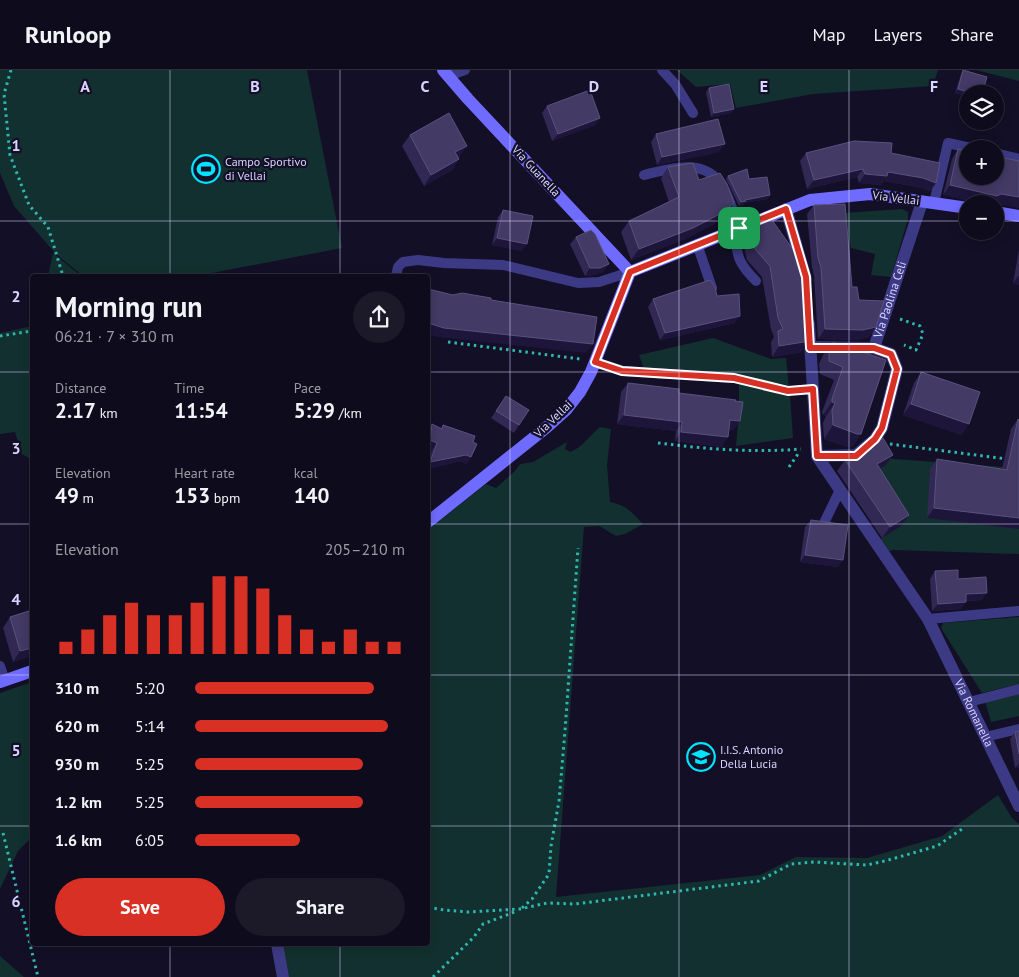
<!DOCTYPE html>
<meta charset="utf-8">
<style>
body{margin:0;font-family:"PT Sans",sans-serif;background:#1c1929;color:#f1f3f6;height:100vh;display:flex;flex-direction:column;font-size:19px;white-space:nowrap}
*{box-sizing:border-box;margin:0}
p{font-size:16px;color:#9b9ba3}
.icon{flex:none;width:28px;height:28px;fill:none;stroke:currentColor;stroke-width:2;stroke-linecap:round;stroke-linejoin:round}
.map{position:relative;flex:1;overflow:hidden}
.panel{position:absolute;left:30px;top:204px;width:400px;height:672px;display:flex;flex-direction:column;background:#0e0b1c;border-radius:5px;box-shadow:0 2px 12px #0003,0 0 0 1px #2e2b3b}
.panel>*{flex:none}
.fabs{position:absolute;left:959px;top:15px;display:grid;gap:10px}
.fabs a{display:grid;place-items:center;width:45px;height:45px;border-radius:50%;background:#0e0b1c;box-shadow:0 2px 12px #0003,0 0 0 1px #2e2b3b;font-size:25px}
.pin{position:absolute;display:grid;place-items:center;width:42px;height:42px;color:#fff;margin:-21px;border-radius:10px;box-shadow:0 2px 8px #0006}
.round{display:grid;place-items:center;flex:none;width:52px;height:52px;border-radius:26px;background:#1c1929}
.overview{display:flex;align-items:center;justify-content:space-between;height:85px;padding:0 25px}
h1{font-size:28px;font-weight:600;line-height:38px}
.stats{display:grid;grid-template-columns:repeat(3,1fr);gap:8px;height:85px;padding:5px 25px}
.stats div{display:grid;align-content:center}
.stats b{font-size:21px;font-weight:600}
.stats small{font-size:14px;font-weight:400}
.stats p{font-size:14px}
.chart{height:140px;padding:10px 25px}
.chart p{display:flex;justify-content:space-between}
.chart svg{width:100%;height:90px;margin-top:5px;stroke:#d93025;stroke-width:6}
.primary-button{display:flex;gap:10px;margin-top:auto;padding:10px 25px}
.primary-button a{flex:1;height:58px;border-radius:30px;background:#d93025;color:#fff;font-size:20px;font-weight:600;line-height:58px;text-align:center}
.primary-button a+a{background:#1c1929;color:#f1f3f6}
ul{padding:0 25px;list-style:none;font-size:16px}
li{display:grid;grid-template-columns:80px 60px 1fr;align-items:center;height:38px}
li i{height:12px;border-radius:6px;background:#d93025}
header{display:flex;align-items:center;gap:30px;box-sizing:border-box;height:70px;padding:0 25px;background:#0e0b1c;border-bottom:1px solid #2e2b3b}
header strong{font-size:24px}
nav{display:flex;gap:28px;margin-inline-start:auto;font-size:18px}
.map>svg:first-child{display:block}
</style>
<header>
<strong>Runloop</strong>
<nav><a>Map</a><a>Layers</a><a>Share</a></nav>
</header>
<div class="map">
<svg width="1019" height="907" viewBox="0 0 1019 907">
<rect width="100%" height="100%" fill="#130f26"/>
<path fill="#12302f" d="M0,0H307L342,178L196,206H83L56,184L14,136L0,103Z
M677,0H938L933,16L813,24L736,38L730,14L696,17Z
M976,0H1019V11Z
M902,139L908,142V149L891,207L871,205L875,184L851,178L845,143Z
M53,183L81,206H48Z
M32,256V390L22,384L15,362L0,364V263Z
M713,268L771,289L786,288L789,318L736,305L644,299L639,285Z
M739,313L790,325L793,368L736,376L739,343Z
M600,357L611,359L607,395L610,432C628,436 630,441 643,454L625,464L616,466L599,456L584,457L556,827L760,805L796,787L867,788L942,766L998,725L1012,748L1019,754V907H289L282,874H428V460L486,414L496,418L515,401L520,394L533,392L567,372L565,379L570,382C582,378 590,365 600,357Z
M881,388L1019,398V484L893,480L887,482L879,470L901,456L870,405Z
M1019,547V614L982,623L941,558L943,553Z
M32,612V767L18,781L0,819V623Z
M1019,622V646L991,652L985,631Z
M0,886L24,907H0Z"/>
<g fill="none" stroke-linecap="round" stroke-linejoin="round">
<path stroke="#2fb8b0" stroke-width="3" stroke-dasharray="2.5 4" stroke-linecap="butt" d="M11,0L4,24L10,85L29,135L48,157L63,206
M900,249L920,256L923,264L916,280L904,275
M0,266L32,261
M448,272L580,289
M747,311L788,321L797,320
M658,373C706,379 753,383 801,379
M890,374L1007,389
M789,397L800,381
M3,763L38,907
M428,837L444,840L468,842L520,839L547,833L575,834L759,811L791,794L814,792L867,795L885,791L937,776L965,757
M522,838L532,829L549,804L551,776L559,731L565,661L578,478
M433,907L474,867L483,854L517,841"/>
<path stroke="#3d3a85" stroke-width="10" d="M662,0L675,14L693,43
M448,6L465,0
M995,83L1016,88L1019,90
M644,105C671,98 706,87 723,117C730,129 734,145 739,158
M934,133L948,73L975,79
M734,160C738,186 736,191 756,211
M697,174L712,218
M396,206L398,197L403,192L418,190L444,193L503,195L578,213L599,212L630,202
M595,292L623,301L734,308
M825,451L840,420
M928,549L1019,541
M0,596L5,611
M969,632L1019,619
M985,667L1019,659"/>
<g stroke="#3d3a85" stroke-width="12">
<path d="M786,139L806,209"/>
<path id="s1" d="M809,254L817,386L928,549L1019,736"/>
<path d="M810,277L874,278L891,284L897,299L882,358L875,369L856,385L817,386"/>
<path id="s2" d="M874,278L922,132"/>
<path d="M277,874L283,907"/>
</g>
<path stroke="#6f6bff" stroke-width="12" d="M443,0L468,29L630,202
M995,142L1019,146
M428,452L547,357L566,340L580,322L591,302L630,202L810,130L870,124L968,138
M0,612L32,601"/>
</g>
<path fill="#312854" d="M963,0L968,24V26L955,23L961,4Z
M709,18L734,39L731,43L711,47L706,22Z
M547,36L600,48L595,55L552,71L542,43Z
M656,64L719,82L657,95L651,72Z
M410,65L460,86L458,87L459,89L452,100L424,116L402,76Z
M958,79L968,106L943,125L952,89Z
M806,83H891L936,113L930,121L917,117L884,111L881,115L859,113L857,107L807,119L800,91Z
M668,97L699,110L734,133L727,144L714,154L685,169L631,190L621,162L629,151L669,132L661,108Z
M728,106L749,109L770,125L767,129L744,133L743,135L739,136L726,109Z
M814,135L852,217L859,230L876,257L869,267L856,270L818,269L814,206L812,197L807,144Z
M503,140L522,181L492,175L498,147Z
M772,150L802,282L772,287L771,272L774,267L771,259L762,207L747,190L742,169L750,159Z
M576,167L604,201L595,205L585,206L570,174Z
M1019,180V215L1013,213Z
M717,226L735,253L660,270L648,237L653,229Z
M833,272L886,290L861,364L852,377H847L824,369L823,353L826,346L823,345L822,342L834,310L820,304L819,294L823,285Z
M921,302L962,365L903,345L914,313Z
M628,313L679,323L735,331L734,360H729L722,377L675,371L676,361L617,354L621,322Z
M506,326L519,355L514,363L491,348Z
M1018,349L1019,459L927,448L930,399L937,389L1002,399L1011,359Z
M432,354L441,358L443,355L473,372L471,387L466,394L461,391L428,399V393L432,380L428,378V360Z
M893,385L886,395L880,399L901,456L882,468L837,401L845,390Z
M811,450L838,497L800,492L805,457Z
M935,501L958,509L982,530L966,531L961,539L932,541L930,509Z
M32,540V586L13,592L3,558L10,547Z
M1019,661V698H1015L1010,669L1015,662Z"/>
<path fill="#1d163a" d="M958,19L974,24H968V26L955,23Z
M734,39L731,43L711,47L714,43Z
M600,48L595,55L552,71L558,64Z
M725,74L719,82L657,95L662,87Z
M467,76L460,86L448,93L455,82Z
M459,89L452,100L424,116L431,105Z
M863,99L857,107L807,119L814,110Z
M888,102L923,108L936,113L930,121L917,117L884,111L881,115L859,113L865,104Z
M950,115L1019,127V138L995,134H981L943,125Z
M770,125L767,129L744,133L743,135L739,136L741,132L745,130Z
M734,133L727,144L714,154L685,169L631,190L639,179Z
M497,168L527,174L522,181L492,175Z
M609,194L604,201L595,205L585,206L590,198Z
M1018,206H1019V215L1013,213Z
M740,246L735,253L660,270L665,263Z
M428,253L593,274L586,283L437,267L428,264Z
M876,257L869,267L856,270L818,269L825,259Z
M810,271L802,282L772,287L779,276Z
M832,332L835,333L826,346L823,345Z
M911,334L969,354L962,365L903,345Z
M624,345L682,352L676,361L617,354Z
M730,350L740,351L734,360L724,359Z
M833,355L861,364L852,377H847L824,369Z
M681,362L728,367L722,377L675,371Z
M430,370L437,373L432,380L428,378V373Z
M466,385L471,387L466,394L461,391L428,399V396L430,392Z
M893,385L886,395L870,405L877,394Z
M934,438L1019,448V459L927,448Z
M909,445L901,456L882,468L890,457Z
M805,485L843,490L838,497L800,492Z
M987,523L982,530L961,531L966,524Z
M966,532L961,539L932,541L938,534Z
M32,578V586L13,592L20,581Z
M1019,693V698H1015Z"/>
<path fill="#433a66" stroke="#5a527e" d="M963,0L987,7L982,24H974L958,19Z
M729,14L734,39L714,43L709,18Z
M590,20L600,48L558,64L547,36Z
M449,43L467,76L455,82L459,89L431,105L410,65Z
M718,49L725,74L662,87L656,64Z
M854,71L892,73L891,83L940,93L936,113L923,108L888,102L887,106L865,104L863,99L814,110L806,83Z
M958,79L968,81V106H995V86L1019,91V127L1001,124L997,126L950,115Z
M693,93L699,110L720,103L727,114L734,133L722,143L693,158L639,179L629,151L679,127L668,97Z
M747,99L749,109L767,107L770,125L745,130L746,131L741,132L728,106Z
M845,134L852,217H857L859,230L884,231L876,257L863,260L825,259L821,197L818,188L814,135Z
M503,140L533,146L527,174L497,168Z
M772,150L806,198L810,271L779,276L778,261L783,259L778,248L770,196L755,179L750,159Z
M591,160L595,164L609,194L600,198H590L576,167Z
M710,210L715,217L717,226L739,224L740,246L665,263L653,229Z
M428,219L453,225L462,223L491,228V230L597,247L593,274L444,258L428,253Z
M833,272L886,290L861,364H857L833,355L832,340L835,333L832,332V329L843,297L829,291V281Z
M921,302L980,322L969,354L911,334Z
M628,313L679,319V323L736,330L735,331L743,332L740,351L730,350L728,367L681,362L682,352L624,345Z
M506,326L529,340L519,355L496,341Z
M1018,349L1019,350V448L934,438L937,389L1007,400Z
M432,354L442,359L443,355L475,366L473,372L477,374L471,387L466,385L430,392L437,373L430,370Z
M883,368L893,385L877,394L909,445L890,457L845,390L857,382L868,381Z
M811,450L848,455L843,490L805,485Z
M958,500V509L986,507L987,523L966,524V532L938,534L935,501Z
M32,540V578L20,581L10,547Z
M1019,661V684L1015,662Z"/>
<g fill="none" stroke-linecap="round" stroke-linejoin="round">
<defs>
<path id="route" d="M786,139L806,207L810,278H874L891,284L897,299L882,358L875,369L856,386H817L813,319L788,321L734,308L622,301L595,292L630,202Z"/>
</defs>
<use href="#route" stroke="#fff" stroke-width="10"/>
<use href="#route" stroke="#d93025" stroke-width="6"/>
</g>
<path fill="none" stroke="#d9d4ff" stroke-width="1" stroke-opacity="0.55" d="M170,0V206M340,0V206M510,0V907M679,0V907M849,0V907M0,151H968M995,151H1019M0,302H32M428,302H1019M0,454H32M428,454H1019M0,605H32M428,605H1019M0,756H32M428,756H1019M170,874V907M340,874V907"/>
<defs>
<symbol id="stadium-ring" viewBox="-11 -11 22 22"><circle r="9.5" fill="#130f26" stroke="#00e5ff" stroke-width="1.5"/><path d="M0-5a6.5 5 0 1 0 0 10a6.5 5 0 1 0 0-10ZM-3.5-1.8h7v3.6h-7Z" fill="#00e5ff"/></symbol>
<symbol id="school-ring" viewBox="-11 -11 22 22"><circle r="9.5" fill="#130f26" stroke="#00e5ff" stroke-width="1.5"/><path d="M0-5L7-2L0 1L-7-2ZM-4 1L0 2.5L4 1V4Q0 6-4 4Z" fill="#00e5ff"/></symbol>
</defs>
<g fill-rule="evenodd">
<use href="#stadium-ring" x="190" y="83" width="32" height="32"/>
<use href="#school-ring" x="685" y="671" width="32" height="32"/>
</g>
<g text-anchor="middle" stroke-width="4.5" stroke-linejoin="round" paint-order="stroke">
<g font-size="12" fill="#d9d4ff" stroke="#130f26" text-anchor="start">
<text x="225" y="96">Campo Sportivo<tspan x="225" dy="14">di Vellai</tspan></text>
<text x="720" y="684">I.I.S. Antonio<tspan x="720" dy="14">Della Lucia</tspan></text>
</g>
<g font-size="12" fill="#d9d4ff" stroke="#130f26">
<text transform="translate(536 101) rotate(47)" y="4">Via Guanella</text>
<text transform="translate(896 128) rotate(7)" y="4">Via Vellai</text>
<text dy="4" stroke="none"><textPath href="#s2" startOffset="51">Via Paolina Celi</textPath></text>
<text transform="translate(553 349) rotate(-44)" y="4">Via Vellai</text>
<text dy="4" stroke="none"><textPath href="#s1" startOffset="434">Via Romanella</textPath></text>
</g>
</g>
<g font-size="16" text-anchor="middle" font-weight="bold" fill="#d9d4ff" stroke="#130f26" stroke-width="4.5" stroke-linejoin="round" paint-order="stroke">
<text x="85" y="22">A</text>
<text x="255" y="22">B</text>
<text x="425" y="22">C</text>
<text x="594" y="22">D</text>
<text x="764" y="22">E</text>
<text x="934" y="22">F</text>
<text x="16" y="81">1</text>
<text x="16" y="232">2</text>
<text x="16" y="384">3</text>
<text x="16" y="535">4</text>
<text x="16" y="686">5</text>
<text x="16" y="837">6</text>
</g>
</svg>
<div class="fabs">
<a><svg class="icon" aria-label="layers" viewBox="0 0 24 24"><path d="M12 4l9 5-9 5-9-5zM3 14l9 5 9-5"/></svg></a>
<a>+</a>
<a>−</a>
</div>
<div class="pin" style="left:739px;top:158px;background:#1e9e55"><svg class="icon" aria-label="arrive" viewBox="0 0 24 24"><path d="M6 21V4h12l-3 4 3 4H6"/></svg></div>
<section class="panel">
<div class="overview"><div><h1>Morning run</h1><p>06:21 · 7 × 310 m</p></div><a class="round"><svg class="icon" aria-label="share" viewBox="0 0 24 24"><path d="M12 15V3M7 8l5-5 5 5M5 13v7h14v-7"/></svg></a></div>
<div class="stats">
<div><p>Distance</p><b>2.17<small> km</small></b></div>
<div><p>Time</p><b>11:54</b></div>
<div><p>Pace</p><b>5:29<small> /km</small></b></div>
</div>
<div class="stats">
<div><p>Elevation</p><b>49<small> m</small></b></div>
<div><p>Heart rate</p><b>153<small> bpm</small></b></div>
<div><p>kcal</p><b>140</b></div>
</div>
<div class="chart"><p><span>Elevation</span>205–210 m</p>
<svg viewBox="0 0 160 44" preserveAspectRatio="none"><path d="M5 44V38M15 44V32M25 44V25M35 44V19M45 44V25M55 44V25M65 44V19M75 44V6M85 44V6M95 44V12M105 44V25M115 44V32M125 44V38M135 44V32M145 44V38M155 44V38"/></svg>
</div>
<ul>
<li><b>310 m</b>5:20<i style="width:85%"></i></li>
<li><b>620 m</b>5:14<i style="width:92%"></i></li>
<li><b>930 m</b>5:25<i style="width:80%"></i></li>
<li><b>1.2 km</b>5:25<i style="width:80%"></i></li>
<li><b>1.6 km</b>6:05<i style="width:50%"></i></li>
</ul>
<div class="primary-button"><a>Save</a><a>Share</a></div>
</section>
</div>
